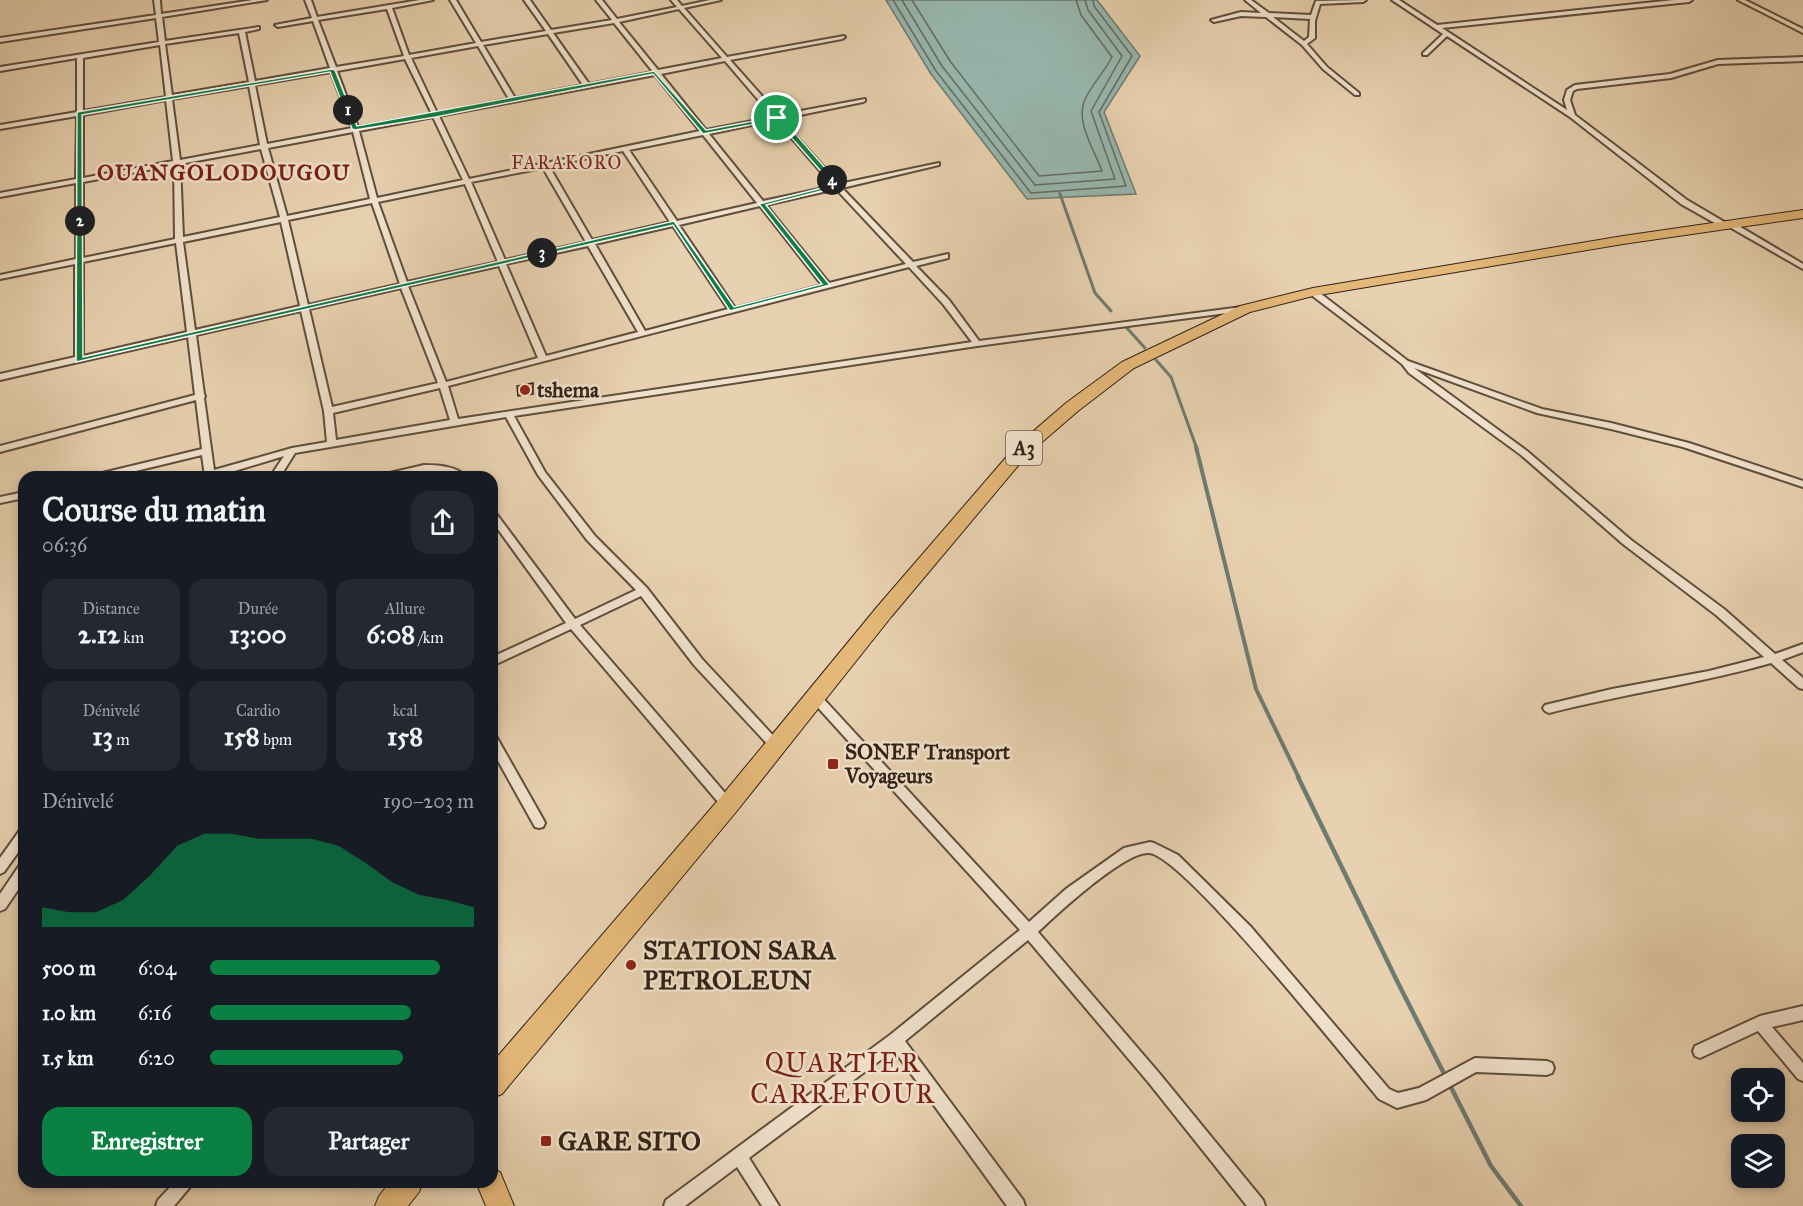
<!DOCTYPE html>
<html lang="fr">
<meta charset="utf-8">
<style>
body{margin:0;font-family:"IM FELL Great Primer",serif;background:#242831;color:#f1f3f6;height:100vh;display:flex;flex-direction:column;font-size:22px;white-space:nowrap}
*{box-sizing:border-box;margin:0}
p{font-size:20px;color:#9ea1a6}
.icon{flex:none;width:33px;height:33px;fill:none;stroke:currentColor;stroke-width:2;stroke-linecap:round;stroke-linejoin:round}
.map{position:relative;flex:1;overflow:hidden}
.side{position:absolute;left:18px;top:471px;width:480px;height:717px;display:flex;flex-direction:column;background:#171b24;border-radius:18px;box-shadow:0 3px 9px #0003}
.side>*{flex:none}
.tools{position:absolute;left:1731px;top:1068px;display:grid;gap:12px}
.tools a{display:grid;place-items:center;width:54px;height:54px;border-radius:12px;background:#171b24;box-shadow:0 3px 9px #0003;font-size:30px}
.pin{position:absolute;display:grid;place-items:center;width:51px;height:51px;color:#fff;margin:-26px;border:3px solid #fff;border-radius:50%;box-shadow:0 2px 6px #0007}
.km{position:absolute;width:30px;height:30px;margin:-15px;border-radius:50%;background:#222;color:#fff;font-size:16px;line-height:30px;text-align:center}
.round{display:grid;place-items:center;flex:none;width:63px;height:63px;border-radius:18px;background:#242831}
.head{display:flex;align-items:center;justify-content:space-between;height:102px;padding:0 24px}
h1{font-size:33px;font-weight:700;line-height:45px}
.metrics{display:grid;grid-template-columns:repeat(3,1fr);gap:9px;height:102px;padding:6px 24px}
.metrics div{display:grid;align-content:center;border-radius:15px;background:#242831;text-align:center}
.metrics b{font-size:26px;font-weight:700}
.metrics small{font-size:16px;font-weight:400}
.metrics p{font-size:16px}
.chart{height:168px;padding:12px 24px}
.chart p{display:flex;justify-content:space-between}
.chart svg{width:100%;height:108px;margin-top:6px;fill:#0b8043;opacity:.7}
.button{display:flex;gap:12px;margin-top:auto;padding:12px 24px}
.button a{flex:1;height:69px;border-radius:18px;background:#0b8043;color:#fff;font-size:24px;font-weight:700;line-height:69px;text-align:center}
.button a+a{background:#242831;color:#f1f3f6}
ul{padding:0 24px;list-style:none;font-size:20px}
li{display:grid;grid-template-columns:96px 72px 1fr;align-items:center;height:45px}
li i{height:15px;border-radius:8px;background:#0b8043}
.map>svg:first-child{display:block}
</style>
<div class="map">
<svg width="1803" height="1206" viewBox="0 0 1803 1206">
<rect width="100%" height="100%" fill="#e8d1b0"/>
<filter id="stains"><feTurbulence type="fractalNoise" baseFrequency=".00333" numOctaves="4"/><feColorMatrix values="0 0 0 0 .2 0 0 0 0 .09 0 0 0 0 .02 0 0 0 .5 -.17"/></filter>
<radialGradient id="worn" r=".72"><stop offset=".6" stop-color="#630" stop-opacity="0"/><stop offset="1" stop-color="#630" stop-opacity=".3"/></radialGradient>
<path fill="#97b7ae" stroke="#6e7b71" stroke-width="1.5" d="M886,0H1097L1140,56L1104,112L1136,194L1027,199L931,74Z"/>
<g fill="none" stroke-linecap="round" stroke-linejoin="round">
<path stroke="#646c62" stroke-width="1.5" d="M893,0L936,71L1031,193L1126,186L1099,112L1132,56L1094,6L1093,0
M902,0L942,66L1035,185L1115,179L1091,111L1122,56L1088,10L1085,0
M912,0L950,61L1039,176L1102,171C1095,151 1076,123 1084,102C1090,86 1104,73 1112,57L1081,15L1076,0"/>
<path stroke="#6e7b71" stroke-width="2" d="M1059,192L1060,195"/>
<path stroke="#6e7b71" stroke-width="3" d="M1060,194L1095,293L1111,311
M1126,327L1145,348
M1156,360L1171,377L1197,449"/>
<path stroke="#6e7b71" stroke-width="4" d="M1196,447L1256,689L1299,778"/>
<path stroke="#6e7b71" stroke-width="4.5" d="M1298,777L1397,981L1491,1166L1521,1206"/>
</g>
<path fill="#d78b73" stroke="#312216" stroke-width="1.5" d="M533,383V394L518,396L517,386Z"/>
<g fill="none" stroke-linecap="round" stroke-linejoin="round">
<defs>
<path id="street" d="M154,0H160L161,14L253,0H267L162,17L165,41L259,27V29L245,32L255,81L330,68L313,21L278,27L275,25L312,18L305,0H311L317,17L420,0H433L392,8L409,55L476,43L450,0H456L481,42L546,31L524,0H530L551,30L612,20L596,0H602L617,19L677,7L671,0H677L682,6L710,0H721L684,8L727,57L844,36L845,37L842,39L730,60L779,115L865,99V101L863,102L781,119L839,184L939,163V165L842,188L913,262L948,254V258L916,266L949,300L979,341L1242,307L1246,309L1242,311L977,346L514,416L545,472L595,536L647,588L702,659L780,743L782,746L780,749L776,751L772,749L694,665L641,596L580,625L732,801L734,805L732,809L728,810L724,809L571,629L492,666V657L566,623L492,521V511L495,512L575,619L636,590L587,540L538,475L506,417L295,453L280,477H270L284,456L215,477H205L202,455L111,477H93L98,474L202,449L196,400L0,452V446L195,395L188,337L0,380V374L75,357V264L0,279V275L76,259V183L0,197V193L76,179L77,116L0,129V125L77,112V58L0,71V67L159,42L156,18L0,42V38L156,15ZM387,9L404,56L336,67L318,20ZM679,9L722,58L658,70L619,22ZM614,23L653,72L589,84L553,33ZM239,33L249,82L172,95L165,44ZM548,34L583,85L515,98L483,45ZM160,45L166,97L83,111V58ZM478,46L509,99L437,113L411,58ZM405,59L432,114L358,127L337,71ZM725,61L773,117L706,130L661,74ZM331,72L352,128L267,144L255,85ZM655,75L700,131L469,179L439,116ZM249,86L260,145L180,160L172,99ZM166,100L173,161L83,178V115ZM433,117L463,180L377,198L359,131ZM776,120L833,186L763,201L709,134ZM353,132L370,199L287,216L268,148ZM703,135L757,203L677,221L629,150ZM261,149L280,217L183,237L180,164ZM623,151L670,222L592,240L549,166ZM174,165L175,239L83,258V182ZM543,168L586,242L505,260L471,182ZM465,184L498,262L407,282L378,202ZM836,189L906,264L829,283L766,205ZM372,203L400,284L308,305L288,220ZM760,206L822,285L735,308L679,225ZM281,222L300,306L195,330L183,242ZM673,226L728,309L645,331L595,244ZM176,243L187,332L83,356V262ZM588,246L638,332L546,356L506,264ZM499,266L538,358L446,382L408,286ZM909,267L943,304L972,342L458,419L448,386ZM401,288L438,383L332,407L309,309ZM301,311L324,411L327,442L292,448L214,470L204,398L205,396L204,394L196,335ZM440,388L450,420L336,440L333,413Z
M1245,0H1251L1269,13L1311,15L1316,1L1366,0L1363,2L1320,4L1315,21V38L1307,44L1327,67L1359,93V95H1355L1323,69L1302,45L1266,17L1241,16L1214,22L1211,20L1241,12L1261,13ZM1273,17L1310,19L1309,37L1304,41Z
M1392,0H1399L1437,25L1674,0H1692L1689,2L1442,28L1567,110L1564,100L1567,90L1575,85L1670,74L1718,60L1803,57V61L1718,64L1671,78L1577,89L1573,91L1570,100L1575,115L1687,200L1726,223L1732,222L1803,264V269L1726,225L1720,226L1681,204L1570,117L1447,36L1427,55H1423V53L1443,34Z
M1738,0H1745L1803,29V33Z
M1310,290H1316L1408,361L1542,409L1611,423L1689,443L1803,481V487L1683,447L1611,429L1537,413L1414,368L1527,451L1631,540L1724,609L1775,654L1803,644V652L1782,660L1803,678V689L1799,688L1771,663C1698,684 1623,694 1549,713L1545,711L1543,708L1545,705L1612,689L1709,671L1764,657L1716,615L1623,544L1521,455L1409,373L1402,364L1310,294Z
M424,465C439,465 456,466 467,477C455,477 445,472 433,471C415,471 398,477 379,477L381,475Z
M24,492V498L0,503V497Z
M816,694L820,695L1029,922L1066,889L1124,848L1150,842L1154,843L1178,855L1251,927L1389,1089L1398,1093L1419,1088L1475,1058L1547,1061L1552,1063L1554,1068L1552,1073L1547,1075L1476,1072L1426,1100L1397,1108L1379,1099C1348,1062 1183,855 1149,853C1125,851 1057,914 1038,932L1159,1073L1263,1200L1265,1206H1247L1149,1083L1028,940L905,1041L1023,1200L1025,1206H1007L894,1050L749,1158L779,1206H762L737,1167L685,1206H664L666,1200L890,1035L1020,930L812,701L810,698L812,695Z
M492,734L496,736L543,819L545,823L543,827L539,828L535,827L492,750Z
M24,829V844L4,872L0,874V858L20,830Z
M24,864V881L5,909L0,911V894L19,866Z
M1803,1006V1020L1772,1027L1803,1063V1081L1798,1079L1758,1031L1700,1058L1695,1056L1693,1051L1695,1046L1760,1016Z
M175,1182H193L190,1187L174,1206H156L158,1200Z"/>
<path id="highway" d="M1803,210V218L1623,244L1313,296L1250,312L1134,368L1078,411L1027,455L891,617L736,812L502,1094L492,1098V1063L720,798L877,607L1015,447L1066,403L1122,362L1240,306L1313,288L1623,236Z
M492,1169L500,1172L514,1206H486L476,1182H492Z
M390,1182H423L419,1192L408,1206H375L379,1196Z"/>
</defs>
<use href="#street" stroke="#5f4e3c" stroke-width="4"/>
<use href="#highway" stroke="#312216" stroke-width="2"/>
<use href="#street" fill="#f0e1cc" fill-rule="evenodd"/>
<use href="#highway" fill="#e4b878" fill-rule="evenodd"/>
</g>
<path fill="#0b8043" stroke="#fff" stroke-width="1.5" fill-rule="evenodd" d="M332,69L335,70L357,126L654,71L706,130L780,116L841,186L766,205L830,285L730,311L673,225L76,362L77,112ZM330,72L352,129L355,130L436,117L653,74L703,134L776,120L833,185L759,204L822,284L734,307L674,221L83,357L82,115Z"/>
<g fill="#8f2418" stroke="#f0e1cc" stroke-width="2">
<circle cx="525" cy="390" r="6"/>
<rect x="827" y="758" width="12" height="12" rx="3"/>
<circle cx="631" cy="965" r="6"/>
<rect x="540" y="1135" width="12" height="12" rx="3"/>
</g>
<g text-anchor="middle" stroke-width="5" stroke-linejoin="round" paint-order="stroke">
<g font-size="18" letter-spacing="1.5" fill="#7a1f14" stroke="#f0e1cc">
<text x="567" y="169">FARAKORO</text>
</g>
<rect fill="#f0e1cc" stroke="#6a5b4d" stroke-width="1.5" x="1006" y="431" width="36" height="34" rx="4.5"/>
<g font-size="20" font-weight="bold" fill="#312216">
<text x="1024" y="455">A3</text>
</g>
<g font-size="21" font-weight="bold" fill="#312216" stroke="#f0e1cc" text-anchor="start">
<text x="537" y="397">tshema</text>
<text x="845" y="759">SONEF Transport<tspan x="845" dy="24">Voyageurs</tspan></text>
</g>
<g font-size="22" font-weight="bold" letter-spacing="1.5" fill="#7a1f14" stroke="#f0e1cc">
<text x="224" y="180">OUANGOLODOUGOU</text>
</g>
<g font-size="26" font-weight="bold" fill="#312216" stroke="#f0e1cc" text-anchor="start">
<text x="643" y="959">STATION SARA<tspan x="643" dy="30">PETROLEUN</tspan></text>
<text x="558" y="1150">GARE SITO</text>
</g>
<g font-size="27" letter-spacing="1.5" fill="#7a1f14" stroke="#f0e1cc">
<text x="843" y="1072">QUARTIER<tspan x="843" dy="31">CARREFOUR</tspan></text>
</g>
</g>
<rect width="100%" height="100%" filter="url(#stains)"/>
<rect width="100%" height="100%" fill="url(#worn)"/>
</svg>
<div class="tools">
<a><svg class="icon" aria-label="locate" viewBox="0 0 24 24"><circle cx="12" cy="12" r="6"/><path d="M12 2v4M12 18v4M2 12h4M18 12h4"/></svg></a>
<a><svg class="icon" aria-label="layers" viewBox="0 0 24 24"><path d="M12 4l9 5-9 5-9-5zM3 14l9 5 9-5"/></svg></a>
</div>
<div class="pin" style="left:777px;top:118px;background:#1e9e55"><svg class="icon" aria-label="arrive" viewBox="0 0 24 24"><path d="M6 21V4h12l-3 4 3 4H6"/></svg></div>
<b class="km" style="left:348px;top:110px">1</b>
<b class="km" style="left:80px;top:221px">2</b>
<b class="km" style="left:542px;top:253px">3</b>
<b class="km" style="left:832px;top:180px">4</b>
<section class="side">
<div class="head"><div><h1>Course du matin</h1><p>06:36</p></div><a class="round"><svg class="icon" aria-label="share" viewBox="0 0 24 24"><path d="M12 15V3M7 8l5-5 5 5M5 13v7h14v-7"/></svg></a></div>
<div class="metrics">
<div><p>Distance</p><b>2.12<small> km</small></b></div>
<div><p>Durée</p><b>13:00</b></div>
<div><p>Allure</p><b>6:08<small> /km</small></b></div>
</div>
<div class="metrics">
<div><p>Dénivelé</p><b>13<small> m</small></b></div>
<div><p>Cardio</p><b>158<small> bpm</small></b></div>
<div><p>kcal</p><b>158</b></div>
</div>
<div class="chart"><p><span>Dénivelé</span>190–203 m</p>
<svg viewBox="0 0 160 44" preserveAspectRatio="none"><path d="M0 44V36L10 38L20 38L30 33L40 23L50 11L60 6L70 6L80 8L90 8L100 8L110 11L120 18L130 26L140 31L150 33L160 36V44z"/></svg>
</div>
<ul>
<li><b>500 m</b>6:04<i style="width:87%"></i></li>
<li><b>1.0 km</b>6:16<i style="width:76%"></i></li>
<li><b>1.5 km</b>6:20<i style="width:73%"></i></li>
</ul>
<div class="button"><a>Enregistrer</a><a>Partager</a></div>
</section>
</div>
